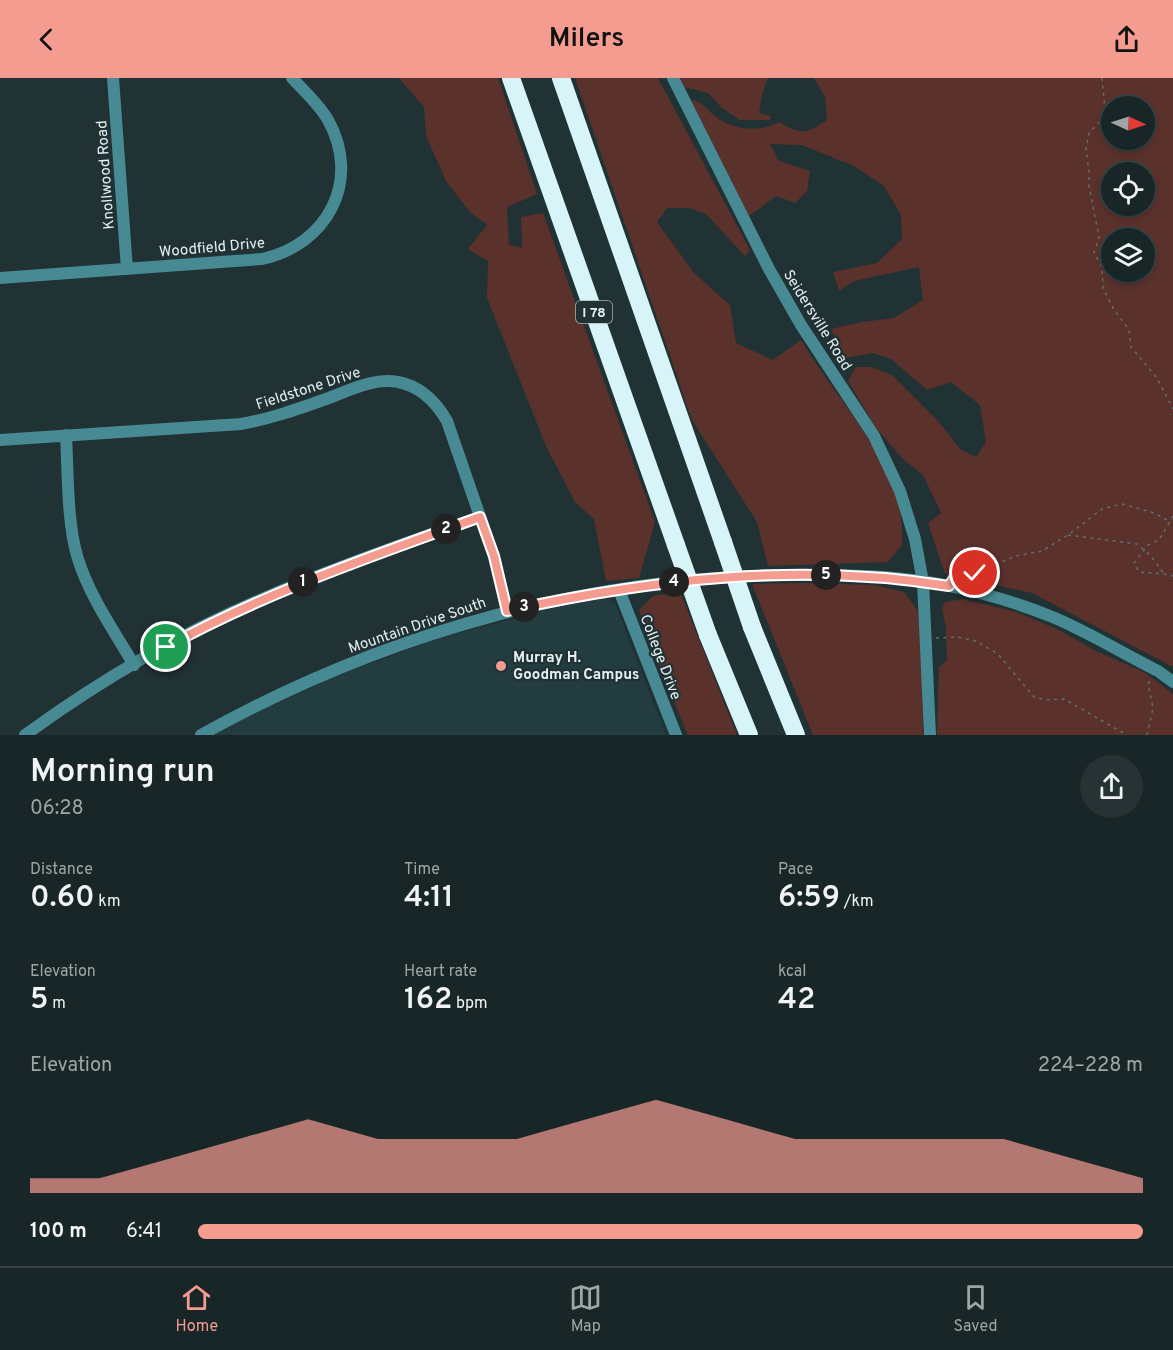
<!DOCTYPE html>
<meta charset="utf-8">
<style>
body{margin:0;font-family:Overpass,sans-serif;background:#263233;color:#f1f3f6;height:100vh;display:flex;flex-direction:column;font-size:22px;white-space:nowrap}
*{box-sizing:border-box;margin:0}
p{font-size:20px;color:#9fa5a7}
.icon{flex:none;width:33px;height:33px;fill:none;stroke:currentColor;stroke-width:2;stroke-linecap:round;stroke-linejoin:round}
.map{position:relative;height:657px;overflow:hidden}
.sheet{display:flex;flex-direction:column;background:#192627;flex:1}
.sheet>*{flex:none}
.needle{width:39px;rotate:93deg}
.controls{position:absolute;left:1101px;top:18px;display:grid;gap:12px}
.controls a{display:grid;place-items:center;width:54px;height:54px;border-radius:50%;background:#192627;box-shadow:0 3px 9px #0003,0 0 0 2px #374344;font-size:30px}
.pin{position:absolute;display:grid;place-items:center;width:51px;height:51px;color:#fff;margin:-26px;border:3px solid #fff;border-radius:50%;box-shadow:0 2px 6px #0007}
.km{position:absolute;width:30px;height:30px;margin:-15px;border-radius:50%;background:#222;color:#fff;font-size:16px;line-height:30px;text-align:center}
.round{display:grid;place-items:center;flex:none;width:63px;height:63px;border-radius:32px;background:#263233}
.head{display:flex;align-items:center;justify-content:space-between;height:102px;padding:0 30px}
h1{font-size:33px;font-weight:600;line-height:45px}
.figures{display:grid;grid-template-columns:repeat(3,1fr);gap:9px;height:102px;padding:6px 30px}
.figures div{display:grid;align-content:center}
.figures b{font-size:30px;font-weight:600}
.figures small{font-size:16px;font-weight:400}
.figures p{font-size:16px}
.chart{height:168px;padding:12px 30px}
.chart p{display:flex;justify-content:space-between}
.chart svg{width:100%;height:108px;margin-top:6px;fill:#f59c91;opacity:.7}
ul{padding:0 30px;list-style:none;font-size:20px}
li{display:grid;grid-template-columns:96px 72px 1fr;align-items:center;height:45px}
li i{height:15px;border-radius:8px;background:#f59c91}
header{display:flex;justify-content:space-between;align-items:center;height:78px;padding:0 30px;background:#f59c91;color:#111;font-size:27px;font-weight:600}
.tabs{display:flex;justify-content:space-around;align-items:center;height:84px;border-top:2px solid #374344;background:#192627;font-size:16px;color:#9fa5a7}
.tabs a{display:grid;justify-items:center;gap:3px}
.tabs .selected{color:#f59c91}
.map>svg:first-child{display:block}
</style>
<header><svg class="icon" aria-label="back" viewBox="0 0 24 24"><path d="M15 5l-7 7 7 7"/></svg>Milers<svg class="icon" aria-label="share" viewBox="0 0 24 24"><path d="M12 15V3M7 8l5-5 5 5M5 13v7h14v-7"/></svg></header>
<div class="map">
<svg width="1173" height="657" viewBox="0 0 1173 657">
<rect width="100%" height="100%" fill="#213234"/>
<path fill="#223c40" d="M605,520L615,526L666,657H215L249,638L336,598L440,560L566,527Z"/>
<path fill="#5b312c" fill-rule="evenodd" d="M399,0H498L537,116L507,129L509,167L522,170L521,139L543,135L655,444L639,500L606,503L594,441L575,424L546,368L487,220L488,183L468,171L487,147L470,134L446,103L426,58L424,29Z
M575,0H658L750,172L745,178L706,136L690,130H667L657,144L694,195L730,227L736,265L773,282L801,262C834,318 889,372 901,439C902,448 902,458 902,467L888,484L768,488L757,444L692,342Z
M680,0H768L762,16L759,35L771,38L770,42H740L722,30L708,15L684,9Z
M814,0H1173V589L1032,515L945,496L928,445L941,435L923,397L903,381L876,350L848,303L856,289H872L892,297L938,343L961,372L976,379L986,364L980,327L951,304L927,312L891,281L873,275L845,280L831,251L862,244L894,240L923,222L919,189L854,203L839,213L833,194L877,185L902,161L901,137L884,108L854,88L802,67L770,66L779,83L810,93L807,113L795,125L776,118L749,138L691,22C703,24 706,31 715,38C731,52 761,55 779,44C801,57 807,56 827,42L825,19ZM1112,28H1144V62H1112ZM1112,94H1144V128H1112ZM1112,160H1144V194H1112Z
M803,505L874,507L904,514L918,533L922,594L923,657H813L752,506Z
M680,514L737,657H688L654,575L639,532L653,518Z
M963,521L1016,534L1057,551L1098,574L1144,594L1173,616V657H937L939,589L947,582L946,549L942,530L945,524Z"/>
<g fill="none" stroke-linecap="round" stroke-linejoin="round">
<path stroke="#606f71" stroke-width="1.5" stroke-dasharray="3 4.5" stroke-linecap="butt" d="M1102,0L1105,32L1099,44L1089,55L1086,71L1089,94V108L1099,159L1094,175L1102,189L1103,210L1113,230L1129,252L1131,269L1157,300L1173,331
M1173,438L1159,462L1148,467L1134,485L1139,494L1164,496L1173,498
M1068,457L1137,466L1151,478L1164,496
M960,498L975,495L1016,478L1042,473L1068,457L1102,431L1122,426L1154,435L1169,443
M936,560L957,559L976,563L998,576L1034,619L1046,622L1064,621L1127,657
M1147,657L1153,630L1148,606L1150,603"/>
<path stroke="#478a93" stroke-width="12" d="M113,0L127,191
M673,0L769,191L801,247L874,358L900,413L915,461L923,504L930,657
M0,200L262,181C327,167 362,103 328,42C319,26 304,13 292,0
M66,357C68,394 67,447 78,481C90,519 114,553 134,587
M0,362L241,346C270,341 298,331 326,321C348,313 374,299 398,304C420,308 436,324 447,343L494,479L507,533
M619,512L676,657
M25,657C98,604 179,556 262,521C333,490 407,465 480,439
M201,657C386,554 596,495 808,497C855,497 903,498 949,508C984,515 1021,526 1055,540C1090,555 1124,576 1158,593L1173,604"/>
<path stroke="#d7f4f8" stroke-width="18" d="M511,0L676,467
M561,0L723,464
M752,549L796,657
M708,557L749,657"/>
<path stroke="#d7f4f8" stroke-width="18" d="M723,464L752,549
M676,467L708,557"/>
</g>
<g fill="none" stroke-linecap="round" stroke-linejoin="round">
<defs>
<path id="route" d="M166,569C266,514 373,478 480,439L494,478L507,533C652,501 801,484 949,508L954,500L975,495"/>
</defs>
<use href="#route" stroke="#fff" stroke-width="12"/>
<use href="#route" stroke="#f59c91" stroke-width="8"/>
</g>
<circle fill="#f59c91" stroke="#213234" stroke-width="2" cx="501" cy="588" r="6"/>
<g text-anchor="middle" stroke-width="4.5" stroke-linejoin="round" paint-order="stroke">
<rect fill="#213234" stroke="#abb7b9" stroke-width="1.5" x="576" y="223" width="36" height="22" rx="4.5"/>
<g font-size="14" font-weight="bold" fill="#e6f0f2">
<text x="594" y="239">I 78</text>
</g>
<g font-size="15" fill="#e6f0f2" stroke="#213234">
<text transform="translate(105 97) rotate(-94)" y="5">Knollwood Road</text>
<text transform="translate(212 169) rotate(-5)" y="5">Woodfield Drive</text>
<text transform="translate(818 242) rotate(58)" y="5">Seidersville Road</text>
<text transform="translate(308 310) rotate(-18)" y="5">Fieldstone Drive</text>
<text transform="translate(417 547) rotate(-19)" y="5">Mountain Drive South</text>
<text transform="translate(661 579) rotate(69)" y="5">College Drive</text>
</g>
<g font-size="15" font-weight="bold" fill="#e6f0f2" stroke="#213234" text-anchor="start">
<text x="513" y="584">Murray H.<tspan x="513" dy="17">Goodman Campus</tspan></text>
</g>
</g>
</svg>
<div class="controls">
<a><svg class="needle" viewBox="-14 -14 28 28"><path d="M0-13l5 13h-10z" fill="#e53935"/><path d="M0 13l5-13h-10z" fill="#9fa5a7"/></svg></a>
<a><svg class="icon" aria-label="locate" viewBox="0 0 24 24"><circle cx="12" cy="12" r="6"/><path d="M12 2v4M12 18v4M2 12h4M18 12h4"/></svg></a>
<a><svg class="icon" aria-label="layers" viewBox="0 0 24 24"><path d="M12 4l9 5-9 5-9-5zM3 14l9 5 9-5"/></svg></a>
</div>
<div class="pin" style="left:166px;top:569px;background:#1e9e55"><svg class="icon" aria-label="arrive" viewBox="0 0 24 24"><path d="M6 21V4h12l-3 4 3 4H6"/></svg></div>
<div class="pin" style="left:975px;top:495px;background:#d93025"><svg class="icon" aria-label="check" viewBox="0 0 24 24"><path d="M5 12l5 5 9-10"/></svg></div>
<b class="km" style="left:303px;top:504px">1</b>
<b class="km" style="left:446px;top:451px">2</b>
<b class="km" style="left:524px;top:529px">3</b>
<b class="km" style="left:674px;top:504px">4</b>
<b class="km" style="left:826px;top:497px">5</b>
</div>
<section class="sheet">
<div class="head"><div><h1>Morning run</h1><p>06:28</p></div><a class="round"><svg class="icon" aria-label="share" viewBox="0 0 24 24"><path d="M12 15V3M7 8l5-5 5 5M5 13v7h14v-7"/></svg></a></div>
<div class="figures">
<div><p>Distance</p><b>0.60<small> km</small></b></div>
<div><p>Time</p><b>4:11</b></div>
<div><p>Pace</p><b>6:59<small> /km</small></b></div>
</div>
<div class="figures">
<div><p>Elevation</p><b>5<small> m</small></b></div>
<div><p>Heart rate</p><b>162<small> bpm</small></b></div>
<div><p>kcal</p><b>42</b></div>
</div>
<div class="chart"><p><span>Elevation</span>224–228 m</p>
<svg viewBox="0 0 160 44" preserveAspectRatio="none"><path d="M0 44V38L10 38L20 30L30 22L40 14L50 22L60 22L70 22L80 14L90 6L100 14L110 22L120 22L130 22L140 22L150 30L160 38V44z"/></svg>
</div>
<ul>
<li><b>100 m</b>6:41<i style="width:100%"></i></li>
</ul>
</section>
<nav class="tabs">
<a class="selected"><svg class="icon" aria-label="home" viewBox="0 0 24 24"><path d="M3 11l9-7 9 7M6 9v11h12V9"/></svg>Home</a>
<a><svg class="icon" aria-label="map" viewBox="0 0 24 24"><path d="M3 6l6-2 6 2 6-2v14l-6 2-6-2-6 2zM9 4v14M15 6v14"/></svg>Map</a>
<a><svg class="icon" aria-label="saved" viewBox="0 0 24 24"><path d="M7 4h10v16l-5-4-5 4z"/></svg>Saved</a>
</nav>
